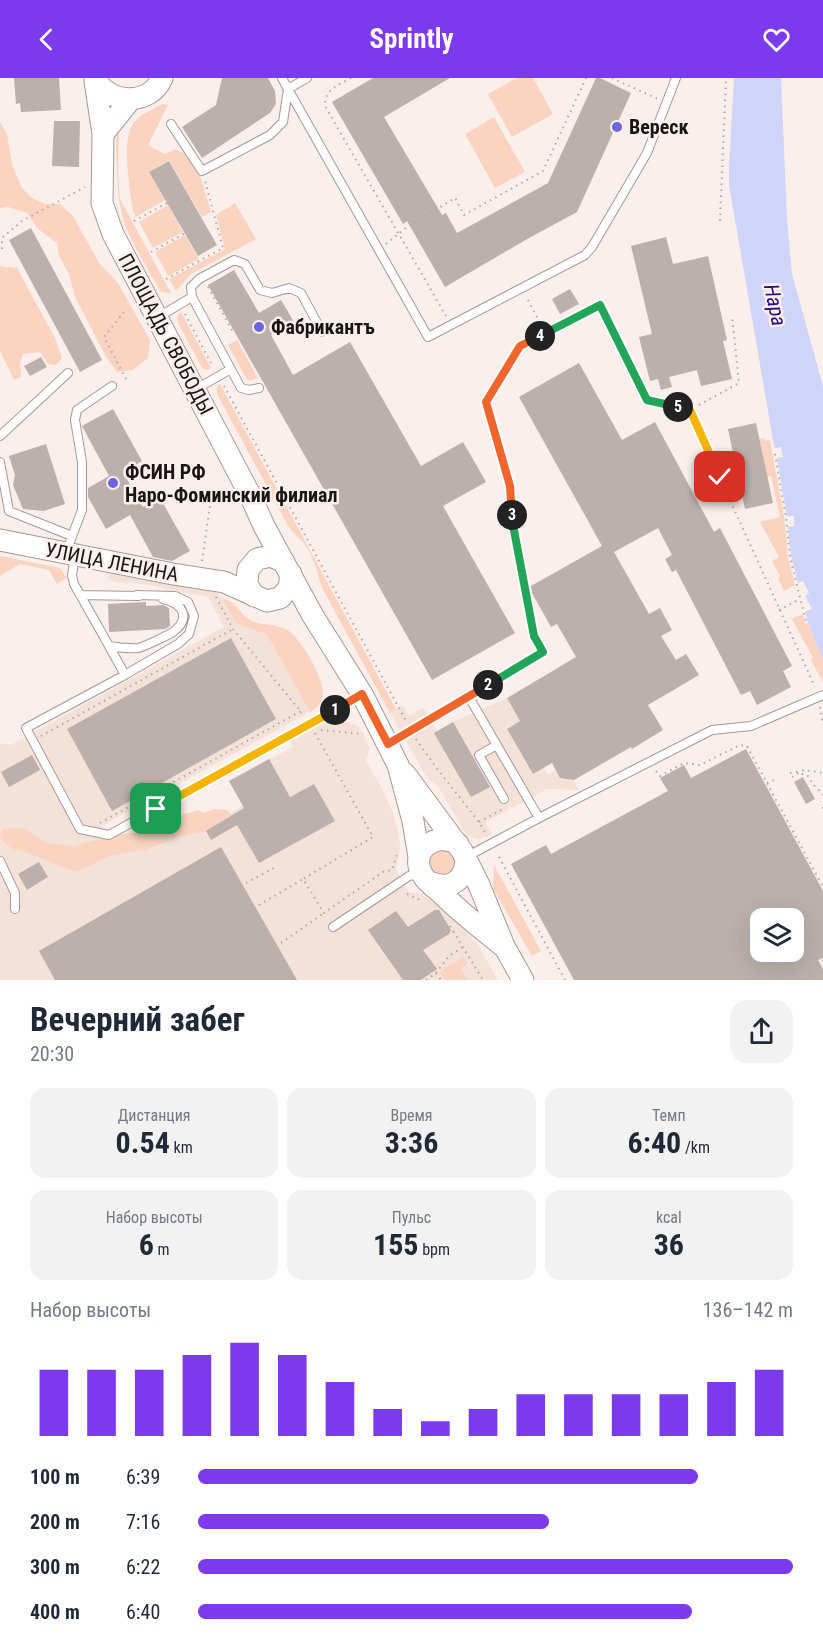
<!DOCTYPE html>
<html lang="ru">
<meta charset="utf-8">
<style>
body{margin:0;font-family:"Roboto Condensed",sans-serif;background:#f2f2f3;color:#1f2937;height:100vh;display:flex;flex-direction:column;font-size:22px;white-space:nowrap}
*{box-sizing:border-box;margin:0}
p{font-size:20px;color:#747a83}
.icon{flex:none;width:33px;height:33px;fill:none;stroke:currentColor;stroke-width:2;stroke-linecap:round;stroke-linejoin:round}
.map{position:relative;height:902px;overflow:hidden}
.details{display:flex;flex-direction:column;background:#fff;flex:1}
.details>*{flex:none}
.fabs{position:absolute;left:750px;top:830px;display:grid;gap:12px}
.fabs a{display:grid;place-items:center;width:54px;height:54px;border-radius:12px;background:#fff;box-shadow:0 6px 24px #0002;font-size:30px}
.pin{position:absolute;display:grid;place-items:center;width:51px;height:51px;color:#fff;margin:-26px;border-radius:12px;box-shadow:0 3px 9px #0006}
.km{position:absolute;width:30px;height:30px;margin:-15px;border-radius:50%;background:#222;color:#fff;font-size:16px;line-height:30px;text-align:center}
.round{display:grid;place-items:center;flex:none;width:63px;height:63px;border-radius:18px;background:#f2f2f3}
.summary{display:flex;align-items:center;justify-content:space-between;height:102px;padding:0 30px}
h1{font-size:33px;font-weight:700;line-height:45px}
.metrics{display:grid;grid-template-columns:repeat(3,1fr);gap:9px;height:102px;padding:6px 30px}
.metrics div{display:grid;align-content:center;border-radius:15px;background:#f2f2f3;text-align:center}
.metrics b{font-size:30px;font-weight:700}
.metrics small{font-size:16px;font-weight:400}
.metrics p{font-size:16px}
.chart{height:168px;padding:12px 30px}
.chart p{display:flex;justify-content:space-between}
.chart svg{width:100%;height:108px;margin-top:6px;stroke:#7c3aed;stroke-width:6}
ul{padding:0 30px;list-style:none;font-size:20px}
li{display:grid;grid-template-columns:96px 72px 1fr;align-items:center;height:45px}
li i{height:15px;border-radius:8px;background:#7c3aed}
header{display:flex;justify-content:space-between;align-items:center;height:78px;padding:0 30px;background:#7c3aed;color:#fff;font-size:27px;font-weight:700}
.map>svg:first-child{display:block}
</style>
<header><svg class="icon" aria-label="back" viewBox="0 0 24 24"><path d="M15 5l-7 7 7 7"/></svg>Sprintly<svg class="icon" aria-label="heart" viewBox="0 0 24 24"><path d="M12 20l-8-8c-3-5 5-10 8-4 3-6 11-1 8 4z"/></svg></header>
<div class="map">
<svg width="823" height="902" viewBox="0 0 823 902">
<rect width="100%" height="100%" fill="#faefea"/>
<path fill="#f4e1d8" d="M109,492L219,515L236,545L267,557L310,634L102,748L108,765L162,755L231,735L243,727L229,703L293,669L290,663L315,649L324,646L336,644H349L359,649L370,670L366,683L385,716L393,735L399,757L400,770L396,792L408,814L419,815L428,820L454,840L478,867L498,902H0V665L11,667L224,549L208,519L132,504L120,505L108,502Z
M507,620L520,643L507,652L532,695L543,690L548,697L556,692L560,700L574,702L579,712L547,711L485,744L492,756L479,761L470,759L464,753L438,708L427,700L390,635L403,627L409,638L423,630L437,653L453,644Z"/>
<path fill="#fad4c1" d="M517,0H533L553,36L512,59L488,16Z
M164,26L168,27L148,67L165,76L174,72L187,75L200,97L211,134L202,139L169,82L149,94L165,122L136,139L133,134C130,114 122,68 131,50C135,41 140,38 147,34C154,31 157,27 164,26Z
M494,39L525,94L495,110L465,56Z
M0,44L7,56L12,86L22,110L32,120L45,126H60L73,138L99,185L118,205L150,262L148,280L133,292L117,294L106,279L75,219L69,196L59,178L57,165L38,151L27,135L8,129L0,130Z
M119,50L118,95L120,121L171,215L161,214C150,194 136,173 127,152C119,132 117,109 117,87C116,74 115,62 119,50Z
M235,125L256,161L191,196L176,213L169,201L225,171L216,137Z
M168,127L183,154L153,170L139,144Z
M185,157L199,181L168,198L155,174Z
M0,188L17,190L55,260L62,280L56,287L48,286L40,274L23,276L20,286L21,299L14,302L0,273Z
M181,234L211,290L207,292L202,290L177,243L178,237Z
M237,262L258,300L252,302H247L228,267Z
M220,306L396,631L390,635L321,508C317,493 313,476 303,464C297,458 291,453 287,446L217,316V308Z
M764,360L765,363L770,362L784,439L788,479L795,507L784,513L778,500L780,498L772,483L779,479L760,444L780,439L771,398L767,399L759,361Z
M0,478L60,490L67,500L57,506L49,492L20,486L0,498Z
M222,520C225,521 231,523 234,526C240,531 242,538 250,542C262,549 277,544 289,553C302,563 328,605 322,621C320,627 315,631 310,634L267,557L236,545Z
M803,536L805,546L808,545L823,582V604L811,582L813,580L792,541Z
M214,731L227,732L232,738L208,753L181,758L147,771L110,778L75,794L36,778L11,770L0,761L2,751L24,750L46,765L73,768L121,756L147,754L170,748L184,736L198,732L204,735Z
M450,766L459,794L432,800L425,777Z
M494,787L541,873L532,878L493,810Z
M463,879L468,885L461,890L468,902H445L439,894Z"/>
<path fill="#d1d4f9" d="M734,0H781L787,141L792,196L823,308V582L808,545L805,534L812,531L805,518L809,515L803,503L798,505L791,478L788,449L794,448V438H787L777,380L783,379L781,369L775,370L773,362L729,107V88Z"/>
<path fill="#bbb0ab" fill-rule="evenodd" d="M14,0H59L61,32L21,34L20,25L16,26Z
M222,0H268L275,13L276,26L270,35L202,80L182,49L216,27Z
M373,0H450L384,39L442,137L446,135L457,155L548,105L596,0H600L631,15L577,134L529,160L445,209L407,143L403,146L332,24Z
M54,43H80L79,89L52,88Z
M169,83L217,167L198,178L149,94Z
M31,150L102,282L80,294L9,162Z
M666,159L673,186L708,178L727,262L723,263L732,301L701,308L697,292L669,299L672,309L661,312L658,301L650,303L639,259L652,256L631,168Z
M234,192L259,235L281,222L294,244L271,257L293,297L350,264L421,388L463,364L486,404L443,428L515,555L432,602L208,207Z
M570,211L579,226L560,236L552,221Z
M41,279L47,289L30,298L24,288Z
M579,285L622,362L655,344L714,454L720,450L792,588L783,593L791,609L757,627L750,613L741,617L676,492L672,494L665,481L672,477L658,450L614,474L649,536L660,530L672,552L661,558L676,582L686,576L699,597L648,627L663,652L632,671L631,669L574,702L560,700L552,685L533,696L507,651L520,643L507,620L576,579L557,546L551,549L532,515L531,508L602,468L519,319Z
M113,331L142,383L123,394L143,429L160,420L190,473L172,483L153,479L130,437L106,451L88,419V410L109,398L82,348Z
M756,345L773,425L745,431L728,351Z
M46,366L65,426L44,433L23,431L13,407L15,397L9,378Z
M146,524V528L163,527L169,530L170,548L165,551L109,554L108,526Z
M231,560L276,641L112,733L67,651Z
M453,644L490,709L471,719L434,655Z
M746,671L823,813V880L818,882L823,891V902H574L511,786L546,767L551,776L668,713L660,700L684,687L691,700ZM760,840H794V873H760Z
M32,677L40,692L9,709L1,694Z
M269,681L290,719L314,706L335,743L259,785L237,747L211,762L206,753L244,730L229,703Z
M803,699L815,721L806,726L794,704Z
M221,769L297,902H55L39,873Z
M39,784L48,799L27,812L18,796Z
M435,832H439L451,852L449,856L423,872L437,891L421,902H403L368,852L396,833L408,849Z"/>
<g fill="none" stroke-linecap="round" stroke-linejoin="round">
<defs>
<path id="lane" d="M307,0L288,11L428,259L585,177L592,169L647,75L676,0
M171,46L202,93L270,57L283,44L288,11L282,0
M160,238L192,219
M259,310L249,312L241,310L192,219L191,209L199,201L234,182L245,186L260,212L272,215L289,210L301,215L322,254
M196,311L231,291
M0,358L68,295
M0,384L9,433L72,458
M66,474L82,432V384L75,342L77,332L112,308
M75,478L72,497L74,506L109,568C118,569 129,571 138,570C144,569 168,557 173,554C192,540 182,525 163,521
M80,517L139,518
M137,517L175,518L188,524L194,538L189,556L178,566L123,598L26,650L80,751L109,757L361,617
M109,568L125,597
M469,619L539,740
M390,666L543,574L534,558L513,447L510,408L486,324L520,268L600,227L647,322L690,332
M497,667L479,677L504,721
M466,779L539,740L712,652L751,648L823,617
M0,783L15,815V831
M333,849L409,798L421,795"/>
<path id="secondary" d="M95,0C107,26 150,29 162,0
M95,3L103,56L102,125L113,156L250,417L264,448L313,538L362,616L398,687L413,743L419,779
M103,56L131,21
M0,462L173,496L224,504L267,523L280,520L289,510L291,496
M254,518L247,506L248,492L257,481L271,478L284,484
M405,696L462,773L479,807L504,868L523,902
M458,766C436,753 409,772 422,796C426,804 435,810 442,816C461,835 482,851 503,868
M429,804C450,813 466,803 466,779"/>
</defs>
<use href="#lane" stroke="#a49994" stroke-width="10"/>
<use href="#secondary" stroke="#a49994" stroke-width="23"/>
<path stroke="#b0a7a4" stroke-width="2" stroke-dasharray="1.5 4.5" stroke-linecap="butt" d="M351,0C338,7 324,12 325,28L446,238
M612,0L658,21
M134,143L167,125
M720,143L726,0
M386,166L407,149L455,120L464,137L543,93L586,0
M2,171V160L22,143L85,109
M151,174L185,155
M166,201L223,170L205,103
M208,209L233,254
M528,222L541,247
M124,234L104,259L126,301
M185,236L213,289
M224,308L406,643
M699,327L739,305L732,237
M693,341L815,609
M775,376L786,439L790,479L806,544
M202,483L211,420
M216,519L233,551L302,635
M779,532L800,521
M820,629L823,647
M321,652L363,656
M315,655L373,759L303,801L324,835L383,794L392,792L397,776
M41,658L233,551
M416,661L435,688L479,744L487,758
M656,693L660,698L684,685L700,687L740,667L747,668L823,809
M790,695L797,694L808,698L813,706L823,717
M792,699L804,692L823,695
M767,705L774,702
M823,729V733
M479,744L503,731
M100,745L301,633
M499,779L565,902
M246,805L274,790
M407,816L420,822
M259,827L303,801
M450,848L483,902
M281,865L324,835
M823,882V884
M436,895L441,902
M426,902L436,895L449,878L463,869"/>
<use href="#lane" stroke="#fff" stroke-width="8"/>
<use href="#secondary" stroke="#fff" stroke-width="21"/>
</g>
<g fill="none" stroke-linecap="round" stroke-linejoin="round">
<defs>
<path id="split-1" d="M156,731L335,632"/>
<path id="split-2" d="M335,632L362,616L388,666L488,607"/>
<path id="split-3" d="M488,607L543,574L534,558L513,447L512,437"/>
<path id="split-4" d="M512,437L510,408L486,324L520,268L540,258"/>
<path id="split-5" d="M540,258L600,227L647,322L678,329"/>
<path id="split-6" d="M678,329L690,332L720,399"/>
</defs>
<use href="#split-1" stroke="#fff" stroke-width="12"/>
<use href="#split-2" stroke="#fff" stroke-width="12"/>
<use href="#split-3" stroke="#fff" stroke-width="12"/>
<use href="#split-4" stroke="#fff" stroke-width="12"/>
<use href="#split-5" stroke="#fff" stroke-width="12"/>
<use href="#split-6" stroke="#fff" stroke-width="12"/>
<use href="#split-1" stroke="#f5b400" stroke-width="8"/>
<use href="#split-2" stroke="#f0652b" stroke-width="8"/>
<use href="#split-3" stroke="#22a559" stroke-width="8"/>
<use href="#split-4" stroke="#f0652b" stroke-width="8"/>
<use href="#split-5" stroke="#22a559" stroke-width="8"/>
<use href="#split-6" stroke="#f5b400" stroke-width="8"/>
</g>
<g fill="#6d65df" stroke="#faefea" stroke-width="2">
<circle cx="617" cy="49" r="6"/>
<circle cx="259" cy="249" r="6"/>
<circle cx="113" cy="405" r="6"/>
</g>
<g text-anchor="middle" stroke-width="5" stroke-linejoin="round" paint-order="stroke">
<g font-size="20" font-weight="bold" fill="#191514" stroke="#faefea" text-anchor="start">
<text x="629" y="56">Вереcк</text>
<text x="271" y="256">Фабрикантъ</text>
<text x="125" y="401">ФСИН РФ<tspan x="125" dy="23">Наро-Фоминский филиал</tspan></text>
</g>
<g font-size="20" fill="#191514" stroke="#faefea">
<text transform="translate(166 256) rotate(62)" y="7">ПЛОЩАДЬ СВОБОДЫ</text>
<text transform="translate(112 484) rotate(11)" y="7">УЛИЦА ЛЕНИНА</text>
</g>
<g font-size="21" font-style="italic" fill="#280e77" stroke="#faefea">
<text transform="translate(775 227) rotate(78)" y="7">Нара</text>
</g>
</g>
</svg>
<div class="fabs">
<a><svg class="icon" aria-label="layers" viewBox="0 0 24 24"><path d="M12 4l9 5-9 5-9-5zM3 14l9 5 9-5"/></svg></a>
</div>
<div class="pin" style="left:156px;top:731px;background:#1e9e55"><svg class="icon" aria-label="arrive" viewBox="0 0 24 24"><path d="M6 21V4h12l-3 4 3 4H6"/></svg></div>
<div class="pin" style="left:720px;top:399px;background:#d93025"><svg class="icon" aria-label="check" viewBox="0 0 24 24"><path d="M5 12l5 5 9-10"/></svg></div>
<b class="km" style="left:335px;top:632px">1</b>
<b class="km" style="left:488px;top:607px">2</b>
<b class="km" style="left:512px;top:437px">3</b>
<b class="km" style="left:540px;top:258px">4</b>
<b class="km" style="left:678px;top:329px">5</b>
</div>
<section class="details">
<div class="summary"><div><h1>Вечерний забег</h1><p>20:30</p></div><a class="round"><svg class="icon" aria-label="share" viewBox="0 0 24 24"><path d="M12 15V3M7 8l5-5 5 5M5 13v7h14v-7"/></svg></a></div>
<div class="metrics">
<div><p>Дистанция</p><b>0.54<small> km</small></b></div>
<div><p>Время</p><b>3:36</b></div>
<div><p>Темп</p><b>6:40<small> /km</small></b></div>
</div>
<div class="metrics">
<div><p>Набор высоты</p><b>6<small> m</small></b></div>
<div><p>Пульс</p><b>155<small> bpm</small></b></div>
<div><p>kcal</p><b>36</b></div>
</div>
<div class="chart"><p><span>Набор высоты</span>136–142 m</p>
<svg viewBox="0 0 160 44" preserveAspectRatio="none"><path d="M5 44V17M15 44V17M25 44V17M35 44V11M45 44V6M55 44V11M65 44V22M75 44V33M85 44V38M95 44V33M105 44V27M115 44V27M125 44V27M135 44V27M145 44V22M155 44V17"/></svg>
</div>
<ul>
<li><b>100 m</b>6:39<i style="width:84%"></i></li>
<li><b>200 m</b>7:16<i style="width:59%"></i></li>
<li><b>300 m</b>6:22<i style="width:100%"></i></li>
<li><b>400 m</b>6:40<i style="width:83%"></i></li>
</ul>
</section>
